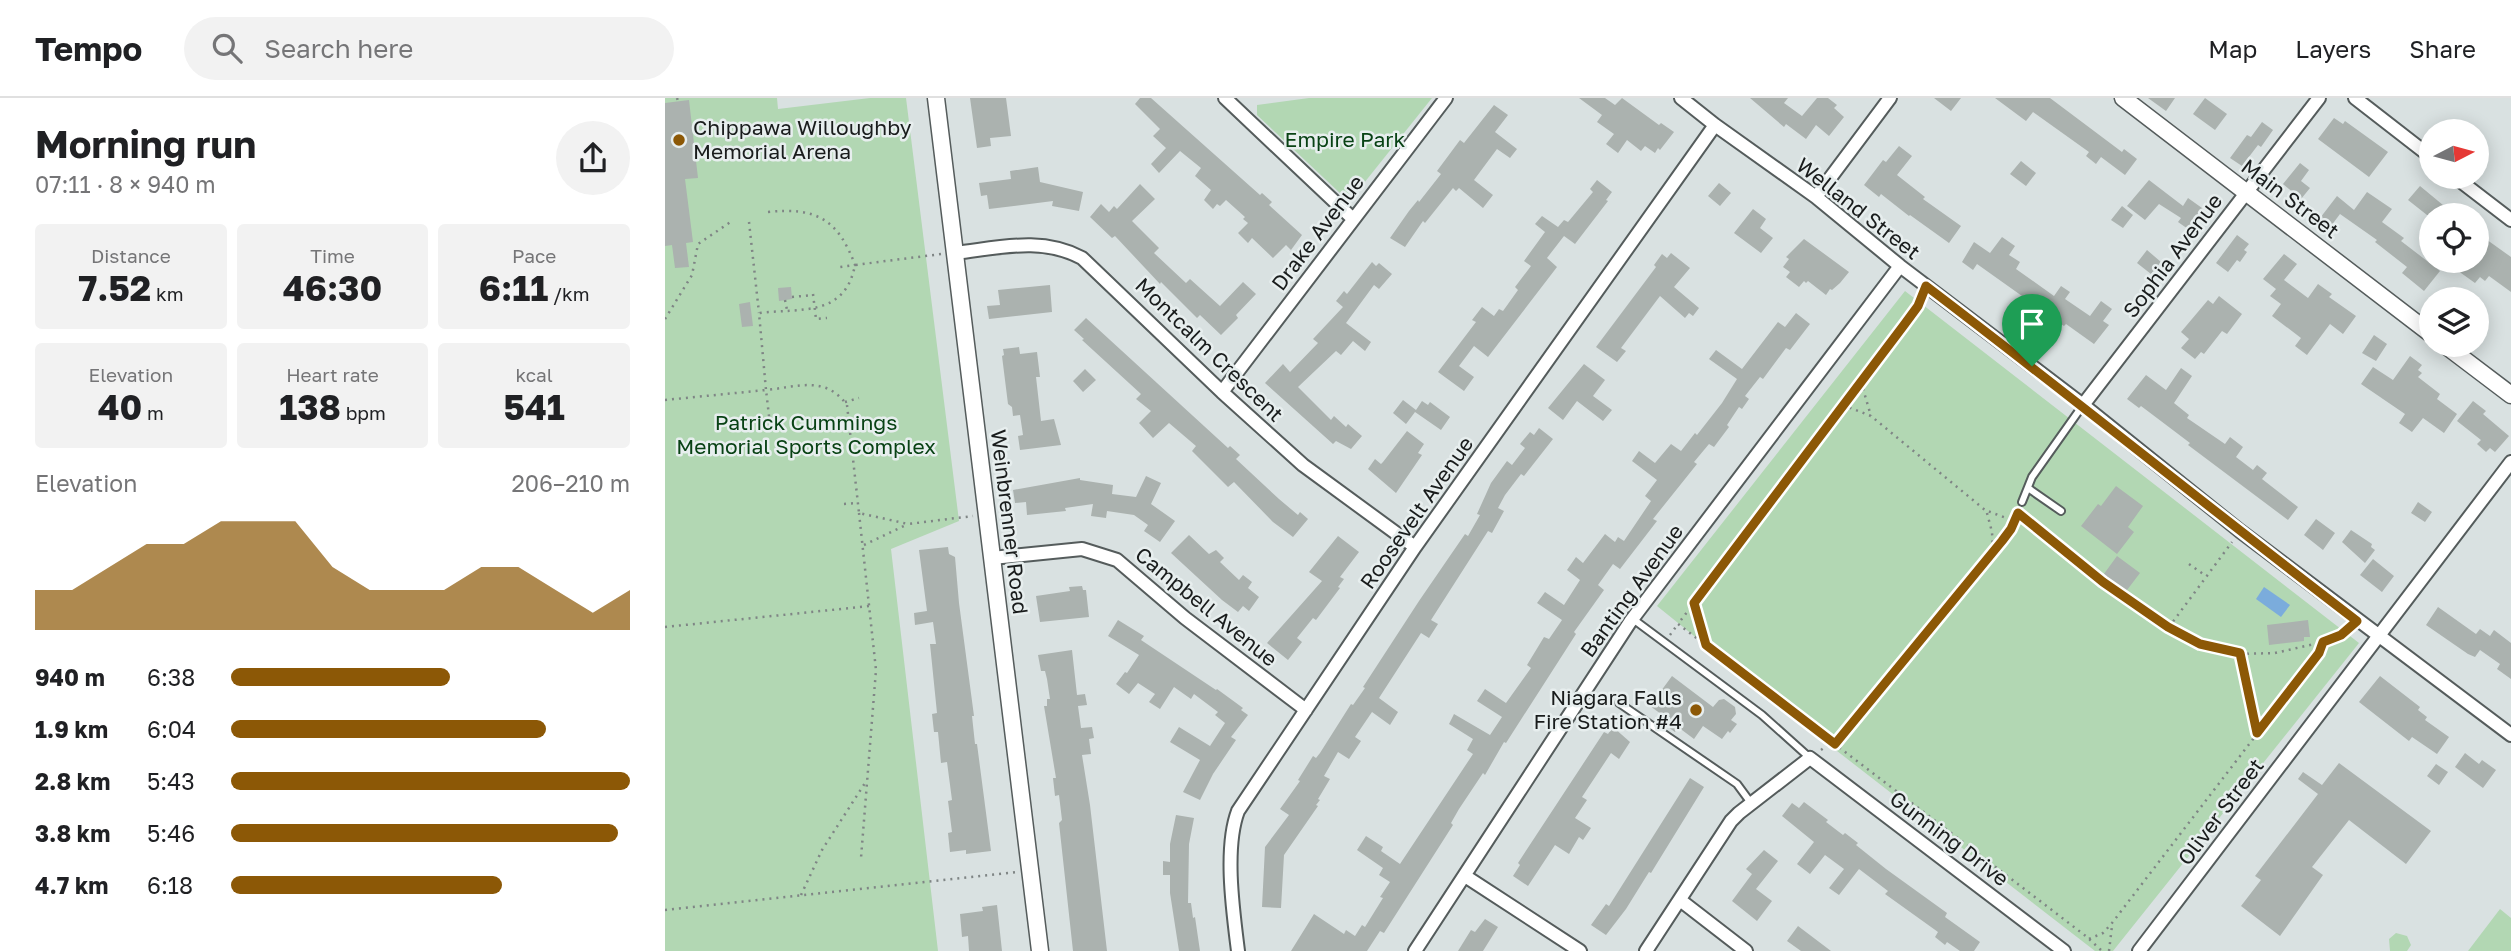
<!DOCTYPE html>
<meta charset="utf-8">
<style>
body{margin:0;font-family:"Golos Text",sans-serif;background:#f2f2f2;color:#202124;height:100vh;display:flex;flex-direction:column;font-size:26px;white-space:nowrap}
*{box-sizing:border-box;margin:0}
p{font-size:23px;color:#757577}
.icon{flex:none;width:38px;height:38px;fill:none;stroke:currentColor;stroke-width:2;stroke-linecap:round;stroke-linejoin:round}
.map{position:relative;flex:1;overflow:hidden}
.side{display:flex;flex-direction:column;background:#fff;width:665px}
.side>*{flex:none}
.needle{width:46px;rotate:84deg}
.fabs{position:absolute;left:1754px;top:21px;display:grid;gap:14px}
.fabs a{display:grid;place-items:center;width:70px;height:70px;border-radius:50%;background:#fff;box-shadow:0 4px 18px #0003;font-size:35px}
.pin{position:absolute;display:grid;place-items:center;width:60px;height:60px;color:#fff;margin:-72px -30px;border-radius:50% 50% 50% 0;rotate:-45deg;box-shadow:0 0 7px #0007}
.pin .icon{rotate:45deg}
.round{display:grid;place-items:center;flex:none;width:74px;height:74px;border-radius:37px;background:#f2f2f2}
.head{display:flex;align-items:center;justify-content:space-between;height:119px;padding:0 35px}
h1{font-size:38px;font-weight:700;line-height:52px}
.metrics{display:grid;grid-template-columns:repeat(3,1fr);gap:10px;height:119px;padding:7px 35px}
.metrics div{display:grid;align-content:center;border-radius:7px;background:#f2f2f2;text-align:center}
.metrics b{font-size:35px;font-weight:700}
.metrics small{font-size:19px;font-weight:400}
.metrics p{font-size:19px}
.chart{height:196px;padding:14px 35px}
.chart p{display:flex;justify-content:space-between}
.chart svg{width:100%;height:126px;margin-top:7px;fill:#8c5806;opacity:.7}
ul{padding:0 35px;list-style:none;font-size:23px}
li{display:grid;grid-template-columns:112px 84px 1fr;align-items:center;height:52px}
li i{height:18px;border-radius:9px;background:#8c5806}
header{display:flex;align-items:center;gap:42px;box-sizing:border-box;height:98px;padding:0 35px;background:#fff;border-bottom:2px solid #e0e0e0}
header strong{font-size:33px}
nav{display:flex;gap:38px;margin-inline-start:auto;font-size:24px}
.search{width:490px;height:63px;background:#f2f2f2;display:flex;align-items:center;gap:18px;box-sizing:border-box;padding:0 24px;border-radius:38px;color:#757577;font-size:26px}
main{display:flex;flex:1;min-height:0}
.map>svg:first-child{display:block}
</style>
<header>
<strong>Tempo</strong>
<div class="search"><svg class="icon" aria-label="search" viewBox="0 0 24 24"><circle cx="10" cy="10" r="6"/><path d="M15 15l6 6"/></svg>Search here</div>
<nav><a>Map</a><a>Layers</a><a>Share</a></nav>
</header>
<main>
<section class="side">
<div class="head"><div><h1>Morning run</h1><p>07:11 · 8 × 940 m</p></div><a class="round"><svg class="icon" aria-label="share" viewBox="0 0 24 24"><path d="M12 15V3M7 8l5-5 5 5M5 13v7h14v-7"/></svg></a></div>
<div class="metrics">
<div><p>Distance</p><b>7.52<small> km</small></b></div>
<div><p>Time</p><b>46:30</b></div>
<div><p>Pace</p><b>6:11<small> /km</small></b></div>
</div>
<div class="metrics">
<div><p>Elevation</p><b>40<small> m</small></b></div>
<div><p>Heart rate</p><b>138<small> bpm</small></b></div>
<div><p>kcal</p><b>541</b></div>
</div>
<div class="chart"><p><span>Elevation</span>206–210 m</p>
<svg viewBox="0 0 160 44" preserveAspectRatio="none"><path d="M0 44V30L10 30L20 22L30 14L40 14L50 6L60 6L70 6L80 22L90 30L100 30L110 30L120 22L130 22L140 30L150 38L160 30V44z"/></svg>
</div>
<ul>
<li><b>940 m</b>6:38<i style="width:55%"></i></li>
<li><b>1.9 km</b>6:04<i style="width:79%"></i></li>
<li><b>2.8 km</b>5:43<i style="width:100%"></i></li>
<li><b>3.8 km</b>5:46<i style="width:97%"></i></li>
<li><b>4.7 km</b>6:18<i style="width:68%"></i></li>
</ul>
</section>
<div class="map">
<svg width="1846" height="853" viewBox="0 0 1846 853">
<rect width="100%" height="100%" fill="#d9e1e1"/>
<path fill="#b2d7b3" d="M0,0H112L113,11L205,0H241L294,423L226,451L273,853H0Z
M644,0H767L691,95L676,96L592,17V7Z
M1240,193L1694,545L1448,853H1430L1163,646L992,508Z
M1835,811L1846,820V853H1803Z
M1731,835L1742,838L1746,847L1742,853H1725L1724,841Z"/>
<path fill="#7bacdc" d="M1599,489L1625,507L1616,519L1591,501Z"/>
<path fill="#abb2af" d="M305,0H341L346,38L325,40L326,48L312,50Z
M475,0H486L595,97L597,95L607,104L604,107L637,137L626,152L621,147L608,160L587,140L583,145L573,135L583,125L578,121L580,119L561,102L555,108L552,106L548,111L539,102L546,92L530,78L536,70L515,53L494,75L486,66L501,50L488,38L495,31L470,6Z
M914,0H940L950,7L957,0L994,27L996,25L1009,34L995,52L993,50L990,55L980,48L976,53L962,42L953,55L941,46L949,36L932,24L937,17Z
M1085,0H1123L1119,5L1137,18L1152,0H1163L1172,7L1169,10L1179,19L1164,38L1151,27L1141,41L1121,26L1119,29Z
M1269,0H1296L1286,13Z
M1330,0H1385L1457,54L1459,51L1472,61L1460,77L1436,59L1431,66L1421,58L1424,54L1368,14L1361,23Z
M1483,0H1510L1501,13Z
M1540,0L1562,16L1550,32L1528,16Z
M24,2L33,80L20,81L28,144L21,145L24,169L10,170L7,147L0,148V5Z
M829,7L843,17L830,34L852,51L845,60L832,51L809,82L828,97L818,110L794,90L791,93L788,90L760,125L758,123L740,149L725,140L744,113L753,102L754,104L776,76L772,73L795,42L799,45Z
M1669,20L1678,26L1680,23L1723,54L1704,79L1653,41Z
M1597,24L1608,32L1596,49L1593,47L1577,68L1565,60L1582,37L1586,39Z
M1234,48L1247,58L1232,77L1260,99L1258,101L1296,128L1284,145L1245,117L1244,118L1216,96L1214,99L1199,87L1218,62L1221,64Z
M1356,63L1371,75L1361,88L1345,76Z
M1635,65L1644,72L1636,83L1645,90L1636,101L1618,86Z
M373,69L375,84L418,94L414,113L387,108L388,103L324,111L322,97L316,98L314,85L346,81L345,73Z
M932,82L947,94L941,102L943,103L910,146L899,138L882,160L892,169L823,259L809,248L794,268L809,279L799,293L773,274L811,224L807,222L817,209L829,218L834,211L838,213L853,192L850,189L866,168L859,163L880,134L870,126L877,118L893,129L899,122L903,124L928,94L925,91Z
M1484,82L1518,108L1523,100L1537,110L1523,131L1513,124L1516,120L1494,106L1480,122L1462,108Z
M1054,85L1066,95L1055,108L1043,98Z
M475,86L490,101L467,123L494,150L489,155L521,185L525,181L555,208L578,184L591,196L571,217L573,220L556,237L535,217L532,220L496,184L495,186L450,138L447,140L425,119L436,106L444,114L449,108L452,111Z
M1755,88L1790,117H1762L1743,102Z
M1702,94L1727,111L1717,124L1739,140L1736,143L1775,173L1759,193L1737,175L1742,169L1710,144L1712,142L1675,116L1663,132L1652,124L1672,98L1689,112Z
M1457,108L1468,117L1458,130L1446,122Z
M1088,111L1101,121L1095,130L1108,140L1096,155L1069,135Z
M1811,134L1846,159V194L1824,178L1820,183L1815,179L1810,185L1789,170L1795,163H1811Z
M1572,137L1584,146L1579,152L1582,154L1575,164L1572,162L1563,174L1551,165Z
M1337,139L1350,148L1344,157L1355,164L1351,171L1389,198L1396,188L1405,194L1400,201L1425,218L1436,203L1447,211L1438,223L1444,227L1429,246L1401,226L1399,228L1312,166L1308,172L1297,164L1309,144L1325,155Z
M1139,141L1184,174L1175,185L1167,192L1165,191L1161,197L1143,183L1141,185L1139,183L1134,189L1121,179L1125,174L1118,169L1124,161L1121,159Z
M1482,152L1496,164L1486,176L1472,165Z
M1006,155L1025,170L1009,189L1034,210L1028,218L1024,215L1020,220L995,198L956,250L961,253L952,264L931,249L991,169L989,167L997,156L1002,160Z
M1619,156L1632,166L1619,182L1643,200L1653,186L1667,196L1664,199L1691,218L1678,236L1665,226L1642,257L1630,248L1636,240L1607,218L1616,206L1605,198L1611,191L1598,181Z
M707,164L711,168L714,165L727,176L714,191L709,187L681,225L706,244L700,253L688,243L676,257L671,253L633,289L666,322L669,318L681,329L683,326L697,338L686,351L671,343L668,346L600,285L618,266L625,274L653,245L648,241L678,209L671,203L679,193L682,196Z
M385,187L387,214L324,221L322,208L335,207L333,192Z
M126,189L127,201L114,203L113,190Z
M1554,198L1577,216L1562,236L1557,233L1539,256L1536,254L1530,261L1516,250L1524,241L1516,234L1543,202L1548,206Z
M85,204L88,228L77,229L74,206Z
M1131,215L1145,226L1125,252L1121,250L1098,281L1095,279L1080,298L1084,301L1077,311L1074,309L1062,327L1064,329L1049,349L1044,346L1029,364L1032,366L988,421L992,423L955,471L948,466L933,487L939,492L909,534L911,536L841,645L839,644L820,677L818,675L794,711L786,725L788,727L719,835L715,833L702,853H626L649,816L679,836L681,832L690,838L697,827L700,829L718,800L715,799L725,784L714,777L718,770L692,752L701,738L718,749L716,753L735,766L808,656L802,652L808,641L784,626L789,616L825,637L837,619L812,603L820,591L841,605L866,570L862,567L879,539L884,541L897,522L872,505L880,494L899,507L915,482L902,472L911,459L918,465L940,436L950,444L953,439L959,443L986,403L980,398L992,382L967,363L974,353L990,365L1006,346L1016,353L1030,335L1032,337L1057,305L1072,281L1044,261L1051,252L1077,271L1113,224L1120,229Z
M421,220L563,350L565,348L575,357L571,361L614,401L633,417L635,414L643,421L628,439L608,424L569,384L563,389L527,353L531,348L504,325L488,340L474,325L486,313L471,301L476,296L417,242L419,241L409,232Z
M1709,237L1722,246L1711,263L1697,255Z
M354,249L355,256L372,254L375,279H371L376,323L389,321L396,347L355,352L353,338L358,337L355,317L348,318L347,309L343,306L337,258L339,257L338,251Z
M1745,258L1757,267L1753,272L1757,275L1753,279L1775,296L1772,301L1792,316L1779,335L1758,320L1747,334L1734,325L1740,316L1696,286L1708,269L1728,282Z
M919,266L940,282L928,298L947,312L938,323L912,303L898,322L883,310Z
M1516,270L1527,278L1509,305L1524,317L1522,320L1560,346L1565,339L1578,349L1571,359L1588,372L1592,367L1602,375L1597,381L1633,409L1623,422L1523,347L1525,345L1480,311L1476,308L1474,310L1462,301L1481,277L1501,292Z
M420,271L431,282L418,294L408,283Z
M738,302L751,312L757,303L763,307L765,304L785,319L776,332L750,314L741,326L728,315Z
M1808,303L1821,313L1818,316L1844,338L1830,354L1825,350L1821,354L1812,346L1816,342L1792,323Z
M874,330L888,341L859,378L856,376L840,397L833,410L839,413L827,435L823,433L766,522L773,526L764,540L756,535L714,600L733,614L725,627L707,614L690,639L696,643L684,661L673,654L659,678L665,681L653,701L655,702L651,707L653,708L619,757L616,810L597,809L600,749L624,717L615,711L635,683L633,682L648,658L651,660L655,655L686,606L688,607L700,590L698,589L754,503L800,436L803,438L815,417L812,416L826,385L842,363L847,367L860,350L855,346L865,334L869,337Z
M742,333L759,346L753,355L757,357L731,395L703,371L710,361L716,366L718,364Z
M481,378L496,385L486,406L510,423L495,444L479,433L483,427L469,417L442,413L441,420L426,418L428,406L400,410L401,413L362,417L361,404L350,405L348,392L415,380V382L448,387L447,396L471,399Z
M1451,388L1478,408L1463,429L1469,434L1452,456L1416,428L1433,406L1436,408Z
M1753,404L1767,414L1760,424L1746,415Z
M1651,421L1670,435L1658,452L1639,437Z
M1686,432L1707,446L1706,449L1710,452L1700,465L1677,444Z
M524,437L544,456L551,452L559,460L555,464L574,482L578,477L587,484L583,490L594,499L584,513L578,508L573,514L557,502L506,455Z
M673,438L694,454L675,479L679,481L673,489L675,490L651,522L648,520L632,540L637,544L623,562L602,545L657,483L644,474Z
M283,449L284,456L290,459L294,505L309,618H307L310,646H312L326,753L301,756V752L285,754L283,735L287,734L283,703L287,702L282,664L276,665L273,634H269L267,616L272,615L265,546H271L268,524L250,527L249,515L262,513L254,452Z
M1452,458L1475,475L1459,496L1436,480Z
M1708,461L1729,478L1717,494L1695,477Z
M417,488L418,492H421L424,519L375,524L371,498L405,493L404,489Z
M1773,509L1811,536L1815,531L1825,538L1829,532L1846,545V581L1832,571L1835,566L1815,552L1810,559L1803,556L1761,527Z
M453,522L479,538L476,542L551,592L552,591L578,610L576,612L583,617L566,639L571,642L548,676L535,702L518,694L535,662L505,644L514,629L545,648L560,625L550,617L553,614L529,596L526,601L509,589L495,611L484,604L490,596L473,585L464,596L451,586L460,574L462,575L474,557L443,538Z
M1643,522L1645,539H1639V543L1604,547L1602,527Z
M407,552L412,597L420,596L422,607L413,608L416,630L427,629L429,640L424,641L426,656L417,657L425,707L442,853H408L394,725L397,722L394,697L390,698L388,680H391L379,608H382V601H385L382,581L380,573H376L373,557Z
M1007,578L1048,609L1054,602L1059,601L1070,609L1071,616L1066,622L1072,626L1065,635L1063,633L1057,641L1038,628L1029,641L1013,629L1010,634L993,622L996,616L985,608Z
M1715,578L1755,609L1753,612L1762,619L1760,622L1784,639L1772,656L1747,639L1744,643L1694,604Z
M948,629L965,644L954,661L946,655L917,699L922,702L910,720L926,730L918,742L914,739L904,756L890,747L863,788L848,778L855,767L853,765L939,634L943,636Z
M1800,655L1814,666L1817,662L1831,672L1818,690L1790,669Z
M1674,665L1766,733L1741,766L1684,722L1647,769L1658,777L1615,838L1576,808L1596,782L1590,778L1653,696L1633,681L1638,674L1657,687Z
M1771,666L1783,674L1774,687L1762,678Z
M1025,680L1039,689L986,775L984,774L961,811L941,837L926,827L941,806L944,808Z
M1139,704L1163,722L1161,724L1178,737L1180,735L1193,745L1191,747L1221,771L1282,815L1280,819L1315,844L1309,853H1295L1282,844L1280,847L1270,839L1273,834L1220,796L1223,793L1194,771L1174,797L1164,790L1179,771L1160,757L1145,776L1132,766L1149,744L1117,718L1127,705L1134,710Z
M511,717L529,720L524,746L523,805H526L528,820L530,819L535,853H514L505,795V777H498V763L505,764V746Z
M1099,752L1113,763L1091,791L1107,803L1092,823L1067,803L1087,776L1081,771Z
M332,807L337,853H304L303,838L297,839L295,816L318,813L317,809Z
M820,821L833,829L818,853H793L806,832L810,834Z
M1133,828L1166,853H1136L1122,843Z"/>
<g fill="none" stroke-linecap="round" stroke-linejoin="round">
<defs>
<path id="lane" d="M1756,225L1766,213
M1363,390L1396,413
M1357,404L1367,379L1418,307
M968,521L1097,617L1145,660
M954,605L1072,686L1086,705"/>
<path id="street" d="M560,0L687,120
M1016,0L1050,27L1151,99L1235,168L1418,307L1575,433L1846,637
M1690,0L1766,59
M1790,79L1846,122
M1151,99L1225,0
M290,155C334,150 376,138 417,160L557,294L638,367L750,449
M557,294L781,0
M1418,307L1654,0
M327,460L417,451L452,462L520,520L641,612
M800,778L915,853
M1015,802L1081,853
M573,853C568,813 559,750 573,713L750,449L1050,27
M750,853L965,524L1235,168
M981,853L1066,723L1074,715L1145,660L1399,853
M1474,853L1846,364"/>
<path id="secondary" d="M271,0L375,853
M1458,0L1766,236
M1780,247L1846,297"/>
</defs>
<use href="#lane" stroke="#555c5c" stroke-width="10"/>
<use href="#street" stroke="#555c5c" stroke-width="16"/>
<use href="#secondary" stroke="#555c5c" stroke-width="19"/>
<path stroke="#7f8585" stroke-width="2.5" stroke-dasharray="2 5" stroke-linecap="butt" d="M12,0L13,3
M103,114C151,109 173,121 190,167L175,169
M84,124L94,215
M276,156L190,167C180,219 137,210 94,215L101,292C133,289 160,277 182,307L194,415L243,426L308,418
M148,196L151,221L162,220
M127,199L148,197
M1256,201L1239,227L1013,526L1422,839L1437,853
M120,202L122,212
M0,221L27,177L33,146L67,123
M1196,284L1206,318
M0,302L101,292L106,335
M180,304L194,300
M1178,307L1206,318L1320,412L1349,423
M179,406L193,405
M194,415L211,572L196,760
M1322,415L1327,434L1328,453
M1353,415L1438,483L1503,529L1535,546L1575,556L1610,555L1658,544L1685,530
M199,447L243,426
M1524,466L1541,478
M1029,505L1041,545
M0,529L205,508
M1504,529L1567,444
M1005,537L1013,526
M1575,556L1593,635
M1170,646L1337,443L1346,431L1352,416
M1156,652L1167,644
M136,797L157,752L200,685
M0,812L352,774
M1424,841L1438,835L1447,825L1654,555L1658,544
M1444,853L1447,828"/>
<use href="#lane" stroke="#fff" stroke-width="6"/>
<use href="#street" stroke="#fff" stroke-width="12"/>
<use href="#secondary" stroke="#fff" stroke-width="16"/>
</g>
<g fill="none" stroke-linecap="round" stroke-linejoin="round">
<defs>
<path id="route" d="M1261,188C1406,298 1548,413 1692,523L1676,537L1658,544L1654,555L1592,635L1575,555L1535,546L1503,529L1438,484L1353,415L1346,431L1337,443L1170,646L1041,547L1029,505L1239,227L1253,208Z"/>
</defs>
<use href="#route" stroke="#fff" stroke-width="14"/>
<use href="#route" stroke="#8c5806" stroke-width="9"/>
</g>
<g fill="#8c5806" stroke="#e7eeee" stroke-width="2.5">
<circle cx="14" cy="42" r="7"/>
<circle cx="1031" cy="612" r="7"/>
</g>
<g text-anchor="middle" stroke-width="5" stroke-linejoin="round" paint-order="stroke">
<g font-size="21" fill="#191c1c" stroke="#e7eeee" text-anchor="start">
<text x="28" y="37">Chippawa Willoughby<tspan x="28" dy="24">Memorial Arena</tspan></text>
<text x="1017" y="607" text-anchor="end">Niagara Falls<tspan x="1017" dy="24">Fire Station #4</tspan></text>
</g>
<g font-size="21" fill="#084214" stroke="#e7eeee">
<text x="680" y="49">Empire Park</text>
<text x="141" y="332">Patrick Cummings<tspan x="141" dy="24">Memorial Sports Complex</tspan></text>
</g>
<g font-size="21" fill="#191c1c" stroke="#e7eeee">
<text transform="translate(1625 101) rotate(37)" y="7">Main Street</text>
<text transform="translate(1193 111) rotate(38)" y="7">Welland Street</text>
<text transform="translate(653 135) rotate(-53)" y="7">Drake Avenue</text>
<text transform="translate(1508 158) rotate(-53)" y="7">Sophia Avenue</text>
<text transform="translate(544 252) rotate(44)" y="7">Montcalm Crescent</text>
<text transform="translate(752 415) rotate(-55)" y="7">Roosevelt Avenue</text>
<text transform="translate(344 424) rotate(83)" y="7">Weinbrenner Road</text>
<text transform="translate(967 493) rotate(-54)" y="7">Banting Avenue</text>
<text transform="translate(541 509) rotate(39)" y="7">Campbell Avenue</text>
<text transform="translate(1556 714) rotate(-53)" y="7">Oliver Street</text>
<text transform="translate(1284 741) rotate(37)" y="7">Gunning Drive</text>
</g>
</g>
</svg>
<div class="fabs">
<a><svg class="needle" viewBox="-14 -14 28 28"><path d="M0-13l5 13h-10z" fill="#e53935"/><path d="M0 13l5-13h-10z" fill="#757577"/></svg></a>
<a><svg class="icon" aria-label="locate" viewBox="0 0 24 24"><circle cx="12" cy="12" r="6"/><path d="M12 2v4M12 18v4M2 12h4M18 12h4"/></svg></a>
<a><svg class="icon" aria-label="layers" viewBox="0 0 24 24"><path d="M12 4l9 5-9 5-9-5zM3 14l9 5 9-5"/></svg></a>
</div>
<div class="pin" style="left:1367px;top:268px;background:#1e9e55"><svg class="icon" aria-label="arrive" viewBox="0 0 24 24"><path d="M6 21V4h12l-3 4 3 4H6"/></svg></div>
</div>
</main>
